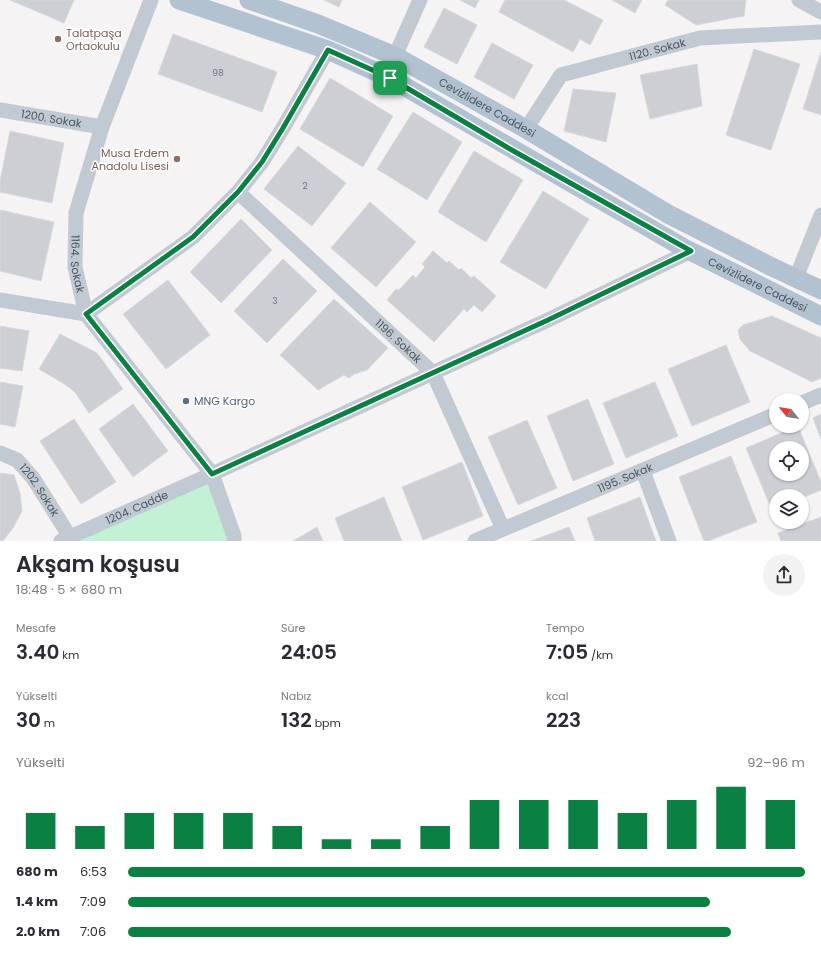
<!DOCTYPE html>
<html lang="tr">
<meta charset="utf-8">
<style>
body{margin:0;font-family:Poppins,sans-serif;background:#f2f2f3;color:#2b2b33;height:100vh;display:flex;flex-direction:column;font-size:15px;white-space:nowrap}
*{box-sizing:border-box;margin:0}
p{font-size:13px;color:#7c7c81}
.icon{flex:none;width:22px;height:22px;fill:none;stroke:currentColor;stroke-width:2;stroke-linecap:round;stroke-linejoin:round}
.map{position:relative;height:541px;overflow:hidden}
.side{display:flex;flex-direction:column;background:#fff;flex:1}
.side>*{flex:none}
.needle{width:26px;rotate:300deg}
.controls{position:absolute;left:769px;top:393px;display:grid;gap:8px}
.controls a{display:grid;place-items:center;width:40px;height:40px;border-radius:50%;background:#fff;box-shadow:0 1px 3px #0004;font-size:20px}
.pin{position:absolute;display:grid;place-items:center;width:34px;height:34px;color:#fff;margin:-17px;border-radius:8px;box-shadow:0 2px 6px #0006}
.round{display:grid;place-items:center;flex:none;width:42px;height:42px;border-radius:21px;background:#f2f2f3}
.overview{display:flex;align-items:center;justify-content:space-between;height:68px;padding:0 16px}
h1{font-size:22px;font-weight:600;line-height:30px}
.stats{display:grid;grid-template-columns:repeat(3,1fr);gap:6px;height:68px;padding:4px 16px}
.stats div{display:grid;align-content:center}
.stats b{font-size:20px;font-weight:600}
.stats small{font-size:11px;font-weight:400}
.stats p{font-size:11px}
.chart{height:112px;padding:8px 16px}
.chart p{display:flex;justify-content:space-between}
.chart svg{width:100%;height:72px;margin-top:4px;stroke:#0b8043;stroke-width:6}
ul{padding:0 16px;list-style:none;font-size:13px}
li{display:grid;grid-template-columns:64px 48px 1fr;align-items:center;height:30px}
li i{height:10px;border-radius:5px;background:#0b8043}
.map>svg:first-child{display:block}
</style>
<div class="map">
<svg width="821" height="541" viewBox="0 0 821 541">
<rect width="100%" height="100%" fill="#f5f3f3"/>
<path fill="#c3f1d5" d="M212,474L234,541H61Z"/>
<path fill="#cdcfd5" stroke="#d7d9de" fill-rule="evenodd" d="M10,0H74L64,23Z
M324,0H342L339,7Z
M460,0H479L475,8Z
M505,0H564L603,20L590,45L580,39L573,52L499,12Z
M612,0H642L635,13Z
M668,0H746L744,16L696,25L665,5Z
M444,8L477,25L457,64L424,47Z
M173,34L277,72L262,112L158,74Z
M492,43L533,65L514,99L474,77Z
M754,49L800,64L771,150L726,135Z
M821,52V115L803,109Z
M697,64L702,106L650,119L640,75Z
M330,78L393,116L363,167L300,129Z
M573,89L616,93L606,142L564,131Z
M413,112L462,142L427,200L377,169Z
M10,131L64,143L52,203L0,192V181Z
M298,146L346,183L312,226L264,189Z
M474,151L523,180L486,242L438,212Z
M543,191L589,219L546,289L500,262Z
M370,202L416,242L376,287L331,248Z
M0,210L54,222L41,281L0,271Z
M241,219L272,250L221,303L190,272Z
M433,251L447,263L449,261L459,270L461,268L471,278L474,276L496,296L482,312L474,305L467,312L464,309L434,342L387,300L396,289L399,290L413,275L416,278L425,267L422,264Z
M283,259L317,291L267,343L234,311Z
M168,280L210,335L166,369L123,314Z
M334,299L388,348L367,370L354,374L349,378L344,375L318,390L280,355Z
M772,316L821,338V378L812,382L750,351L740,339L738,330L743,325Z
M0,326L29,331L22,371L0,368Z
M60,334L97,353L123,389L89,413L75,392L63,383L39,369Z
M726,345L750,402L692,426L668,369Z
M0,382L23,386L15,427L0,424Z
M655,382L678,436L626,458L603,403Z
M588,399L614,464L573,481L547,416Z
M133,404L168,451L133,477L99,429Z
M821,414V439L813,418Z
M74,419L116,482L81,504L40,441Z
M527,420L557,488L518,505L488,437Z
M798,426L821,482V490L802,498V496H776V509L772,510L746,448ZM776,448H802V474H776Z
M731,456L757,522L708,541H704L679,477Z
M462,462L483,516L423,540L402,487Z
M0,473L14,475L20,493L22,511L13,528L3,541H0Z
M384,497L402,541H344L335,518Z
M640,497L656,541H595L587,518Z
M821,517V541H781L778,533Z
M317,527L323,541H293Z
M569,527L575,541H531Z"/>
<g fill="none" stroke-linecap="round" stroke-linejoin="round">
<g stroke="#c1cad2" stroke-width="15">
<path id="s1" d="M151,0L102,127L76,213L75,267L86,314L212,474L234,536V541"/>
<path d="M799,0L821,12"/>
<path d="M395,56L420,0"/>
<path id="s2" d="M0,110L102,127"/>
<path id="s3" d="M526,129L561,75L700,38L821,32"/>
<path id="s4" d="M238,192L433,373L503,529"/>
<path d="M796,278L821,215"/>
<path d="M0,300L86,314L193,237L238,192L262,162L283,128L328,50"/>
<path d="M802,403L821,395"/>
<path id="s5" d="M0,453L17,460L33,478L70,537"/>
<path d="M643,471L669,541"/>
<path id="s6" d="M61,541L212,474L548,320L691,251"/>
<path id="s7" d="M475,541L776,414"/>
</g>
<g stroke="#b3c2d1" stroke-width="19">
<path id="s8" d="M179,0L328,50L390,78L684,248L821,316"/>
<path id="s9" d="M249,0L318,24L395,56L526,129L668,214L772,267L821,290"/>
</g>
</g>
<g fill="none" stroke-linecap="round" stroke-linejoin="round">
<defs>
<path id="route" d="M328,50L390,78L510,149L691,251L548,320L212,474L86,314L193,237L238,192L262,162L283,128Z"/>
</defs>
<use href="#route" stroke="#fff" stroke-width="8"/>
<use href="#route" stroke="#0b8043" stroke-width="5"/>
</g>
<g fill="#8d6e63" stroke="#fff" stroke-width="1.5">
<circle cx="58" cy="39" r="4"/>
<circle cx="177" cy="159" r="4"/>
</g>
<circle fill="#5c6f8a" stroke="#fff" stroke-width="1.5" cx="186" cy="401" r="4"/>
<g text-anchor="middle" stroke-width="3" stroke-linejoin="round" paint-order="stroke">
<g font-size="9" fill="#6b747e">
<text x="218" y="76">98</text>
<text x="305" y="189">2</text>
<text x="275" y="304">3</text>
</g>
<g font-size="11" fill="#785e54" stroke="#fff" text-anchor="start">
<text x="66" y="37">Talatpaşa<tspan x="66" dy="13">Ortaokulu</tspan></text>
<text x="169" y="157" text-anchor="end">Musa Erdem<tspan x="169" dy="13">Anadolu Lisesi</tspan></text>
</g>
<g font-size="11" fill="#4a5661" stroke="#fff">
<text dy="4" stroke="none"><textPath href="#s3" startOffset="164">1120. Sokak</textPath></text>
<text dy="4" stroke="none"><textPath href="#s9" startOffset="262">Cevizlidere Caddesi</textPath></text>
<text dy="4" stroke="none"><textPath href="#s2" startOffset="52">1200. Sokak</textPath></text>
<text dy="4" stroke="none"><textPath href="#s1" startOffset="277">1164. Sokak</textPath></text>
<text dy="4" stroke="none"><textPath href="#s8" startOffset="647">Cevizlidere Caddesi</textPath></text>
<text dy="4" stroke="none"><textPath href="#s4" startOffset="219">1196. Sokak</textPath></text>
<text dy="4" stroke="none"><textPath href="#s7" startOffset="163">1195. Sokak</textPath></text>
<text dy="4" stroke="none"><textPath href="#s5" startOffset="56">1202. Sokak</textPath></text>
<text dy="4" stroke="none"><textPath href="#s6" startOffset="83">1204. Cadde</textPath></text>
</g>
<g font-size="11" fill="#4e5e75" stroke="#fff" text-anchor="start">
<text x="194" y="405">MNG Kargo</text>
</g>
</g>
</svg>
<div class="controls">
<a><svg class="needle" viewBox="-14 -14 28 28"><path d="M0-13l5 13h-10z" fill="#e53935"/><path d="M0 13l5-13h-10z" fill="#7c7c81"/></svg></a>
<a><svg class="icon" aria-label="locate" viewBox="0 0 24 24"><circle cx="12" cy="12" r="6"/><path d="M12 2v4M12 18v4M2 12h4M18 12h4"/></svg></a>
<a><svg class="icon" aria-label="layers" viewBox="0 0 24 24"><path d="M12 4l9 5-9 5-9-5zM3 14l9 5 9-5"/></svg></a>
</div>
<div class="pin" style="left:390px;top:78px;background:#1e9e55"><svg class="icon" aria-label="arrive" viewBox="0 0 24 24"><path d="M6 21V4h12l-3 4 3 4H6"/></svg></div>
</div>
<section class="side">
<div class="overview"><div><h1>Akşam koşusu</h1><p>18:48 · 5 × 680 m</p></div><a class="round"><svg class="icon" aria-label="share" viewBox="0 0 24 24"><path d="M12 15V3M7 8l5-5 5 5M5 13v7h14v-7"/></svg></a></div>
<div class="stats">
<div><p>Mesafe</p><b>3.40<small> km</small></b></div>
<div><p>Süre</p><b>24:05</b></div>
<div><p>Tempo</p><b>7:05<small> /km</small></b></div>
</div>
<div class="stats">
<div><p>Yükselti</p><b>30<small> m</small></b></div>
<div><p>Nabız</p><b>132<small> bpm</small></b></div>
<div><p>kcal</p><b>223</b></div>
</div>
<div class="chart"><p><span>Yükselti</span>92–96 m</p>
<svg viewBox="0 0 160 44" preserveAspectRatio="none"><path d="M5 44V22M15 44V30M25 44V22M35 44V22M45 44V22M55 44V30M65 44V38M75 44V38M85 44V30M95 44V14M105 44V14M115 44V14M125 44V22M135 44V14M145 44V6M155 44V14"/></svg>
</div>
<ul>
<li><b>680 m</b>6:53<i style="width:100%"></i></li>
<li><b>1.4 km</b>7:09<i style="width:86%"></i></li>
<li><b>2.0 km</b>7:06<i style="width:89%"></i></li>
</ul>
</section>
